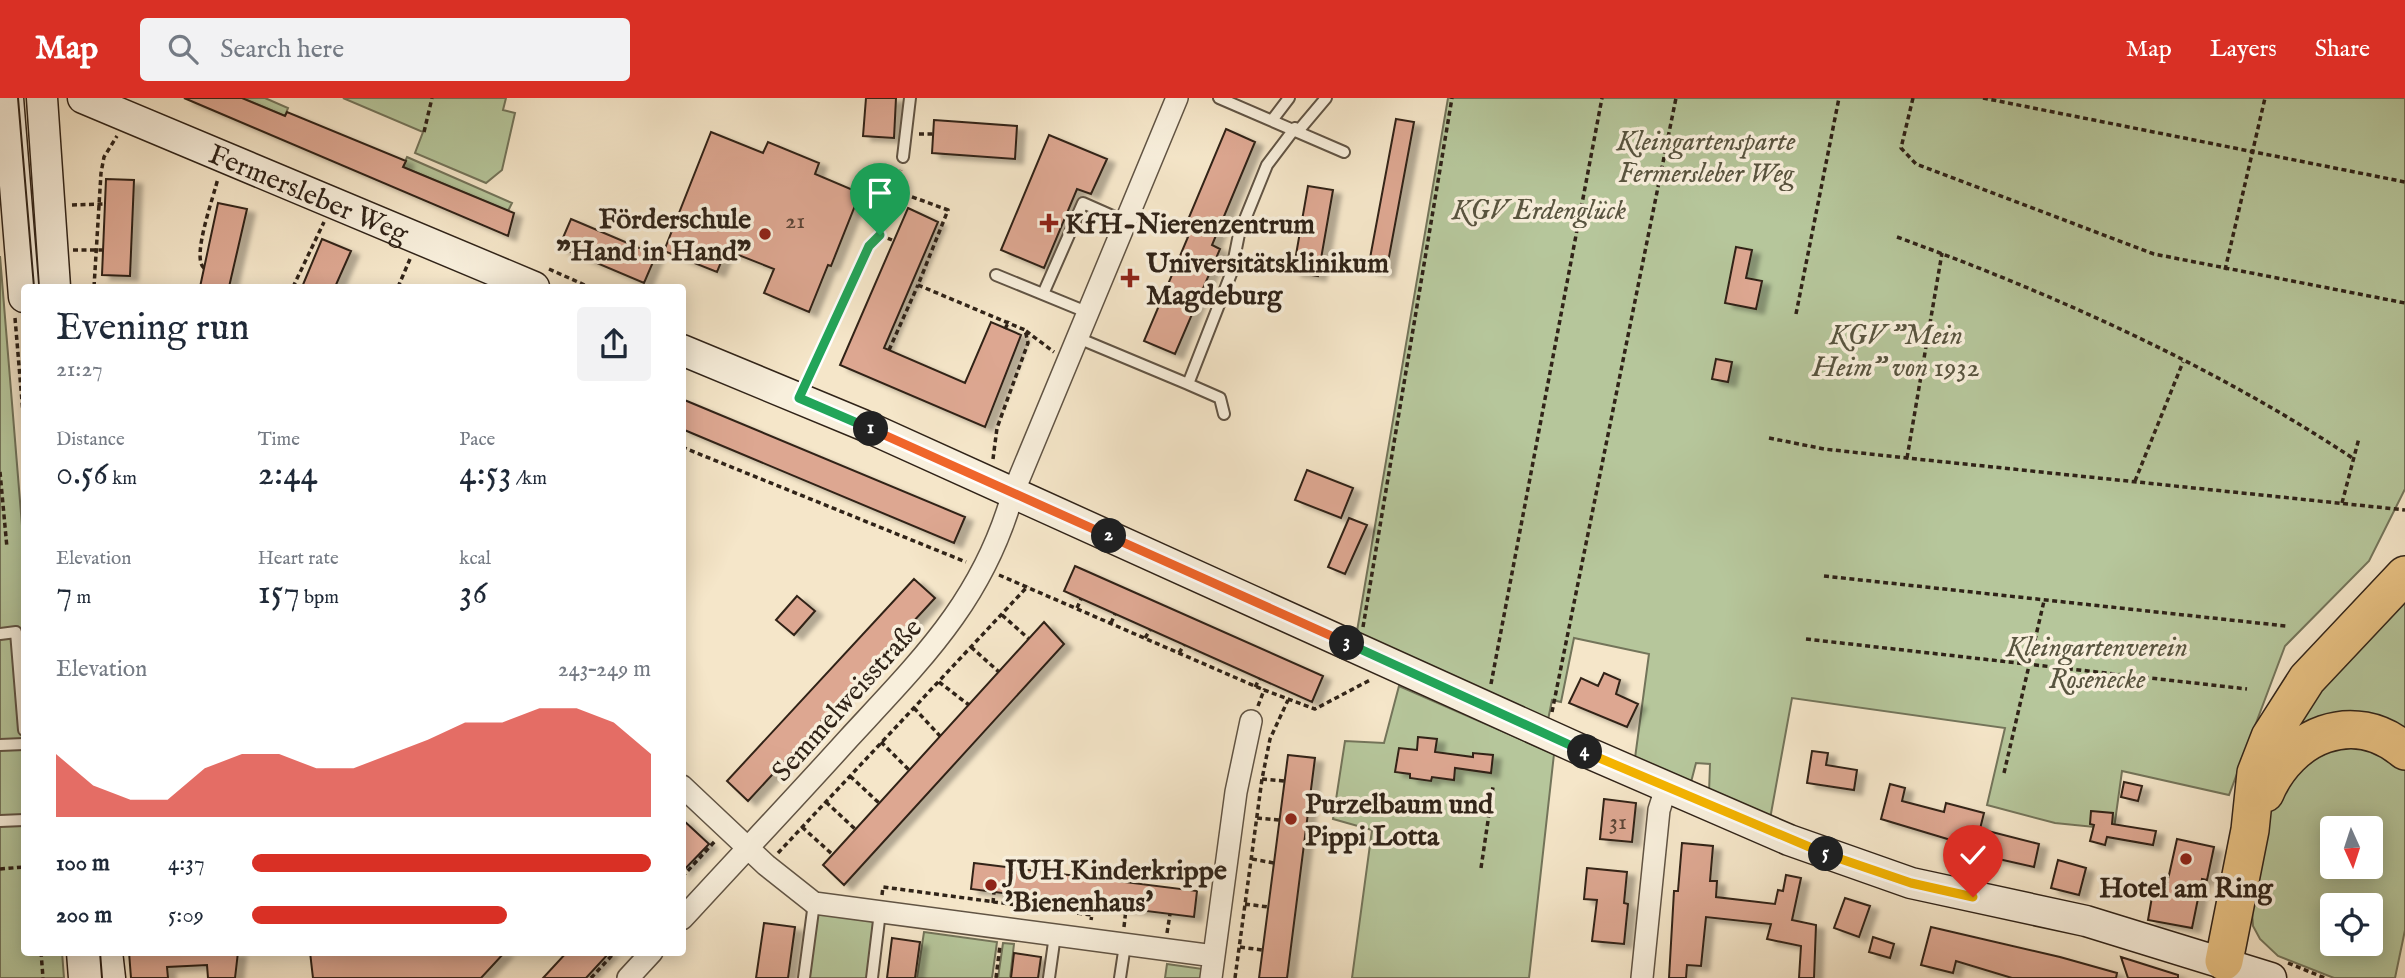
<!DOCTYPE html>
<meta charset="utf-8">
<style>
body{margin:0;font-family:"IM FELL English",serif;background:#f2f2f3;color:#1f2937;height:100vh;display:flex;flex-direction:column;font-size:26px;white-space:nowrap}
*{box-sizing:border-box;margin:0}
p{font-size:23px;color:#747a83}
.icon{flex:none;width:38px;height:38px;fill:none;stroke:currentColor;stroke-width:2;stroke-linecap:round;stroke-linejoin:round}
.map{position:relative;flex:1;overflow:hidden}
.drawer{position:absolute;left:21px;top:186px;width:665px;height:672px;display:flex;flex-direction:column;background:#fff;border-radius:7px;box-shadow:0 4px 18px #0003}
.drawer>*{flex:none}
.needle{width:46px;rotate:177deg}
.controls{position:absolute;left:2320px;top:718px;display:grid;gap:14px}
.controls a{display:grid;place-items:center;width:63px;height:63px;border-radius:7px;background:#fff;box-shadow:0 4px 18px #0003;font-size:35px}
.pin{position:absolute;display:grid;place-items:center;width:60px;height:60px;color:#fff;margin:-72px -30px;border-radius:50% 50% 50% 0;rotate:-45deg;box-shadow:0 0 7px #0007}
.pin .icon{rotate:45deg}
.km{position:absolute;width:35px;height:35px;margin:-18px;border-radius:50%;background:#222;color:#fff;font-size:19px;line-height:35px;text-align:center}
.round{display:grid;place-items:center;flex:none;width:74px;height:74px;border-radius:7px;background:#f2f2f3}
.summary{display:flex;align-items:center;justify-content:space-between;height:119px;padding:0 35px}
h1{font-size:38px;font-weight:600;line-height:52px}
.stats{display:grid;grid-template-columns:repeat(3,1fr);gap:10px;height:119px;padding:7px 35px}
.stats div{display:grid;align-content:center}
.stats b{font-size:35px;font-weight:600}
.stats small{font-size:19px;font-weight:400}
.stats p{font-size:19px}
.chart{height:196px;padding:14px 35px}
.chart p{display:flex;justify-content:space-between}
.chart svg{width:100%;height:126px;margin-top:7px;fill:#d93025;opacity:.7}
ul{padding:0 35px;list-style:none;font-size:23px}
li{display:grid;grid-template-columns:112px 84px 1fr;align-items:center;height:52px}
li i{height:18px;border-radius:9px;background:#d93025}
header{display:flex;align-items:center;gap:42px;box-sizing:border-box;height:98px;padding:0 35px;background:#d93025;color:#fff}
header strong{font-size:33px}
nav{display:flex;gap:38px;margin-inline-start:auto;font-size:24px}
.search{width:490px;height:63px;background:#f2f2f3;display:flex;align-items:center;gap:18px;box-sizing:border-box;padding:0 24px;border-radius:7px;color:#747a83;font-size:26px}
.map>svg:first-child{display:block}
</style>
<header>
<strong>Map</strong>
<div class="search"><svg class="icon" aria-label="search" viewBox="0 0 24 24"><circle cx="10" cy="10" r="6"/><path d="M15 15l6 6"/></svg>Search here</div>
<nav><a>Map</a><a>Layers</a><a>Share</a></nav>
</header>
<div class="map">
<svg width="2405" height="880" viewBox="0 0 2405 880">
<defs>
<filter id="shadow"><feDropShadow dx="8" dy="4.5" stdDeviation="2" flood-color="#0004"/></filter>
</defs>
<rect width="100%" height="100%" fill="#f5e6c9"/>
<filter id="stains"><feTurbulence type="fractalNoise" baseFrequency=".00286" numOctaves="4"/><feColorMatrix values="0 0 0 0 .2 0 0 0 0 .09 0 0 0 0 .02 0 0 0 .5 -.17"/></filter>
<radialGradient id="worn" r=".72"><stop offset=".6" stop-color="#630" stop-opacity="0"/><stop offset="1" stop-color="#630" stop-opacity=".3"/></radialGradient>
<path fill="#b6c69b" stroke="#73745a" stroke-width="2" fill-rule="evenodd" d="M242,0H265L288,10L285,18Z
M343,0H506L503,12L515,15L502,72L486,85L415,55L423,34Z
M1448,0H2405V391L2369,463L2285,548L2229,697L2122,673L2114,731L2055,725L1987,707L2005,630L1792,600L1770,721L1709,695L1710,666L1696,665L1690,688L1635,660L1649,556L1574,540L1561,604L1552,602L1547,627L1356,539Z
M407,59L512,105L508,113L403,69Z
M0,158L24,452V854H62L64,880H0Z
M2405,491V641L2287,628Z
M1399,588L1554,656L1529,880H1352L1372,732L1333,721L1345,643L1384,645Z
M2346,642L2405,667V832L2395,880H2334L2278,858L2260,841L2253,828L2252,813L2264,728L2281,679ZM2333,730H2371V768H2333ZM2333,807H2371V845H2333Z
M817,814L876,823L868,880H808Z
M924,834L997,844L992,880H917Z
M1003,845L1014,846L1010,880H998Z
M1167,866L1203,871L1202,880H1165Z"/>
<path fill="#dda791" stroke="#302318" stroke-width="2" filter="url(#shadow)" d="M184,0H242L285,18L287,14L406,63L403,69L514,115L508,138Z
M866,0H896L894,40L863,38Z
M1396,21L1414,24L1386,175L1368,171Z
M934,22L1017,28L1015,61L932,55Z
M1226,31L1255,44L1212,147L1220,151L1175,256L1144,243L1188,139L1182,136Z
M711,34L763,55L768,44L819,65L815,76L860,95L831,168L828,167L809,214L764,195L774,171L726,152L717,174L664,153Z
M1049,37L1107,61L1091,96L1077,91L1044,170L1001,152Z
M106,81L134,82L130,178L102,177Z
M1308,88L1333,92L1318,178L1293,174Z
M218,105L247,111L229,189H200Z
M908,110L938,124L884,250L965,285L991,224L1021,237L985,329L840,267Z
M571,121L656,157L644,185L559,149Z
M322,141L351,153L335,189H302Z
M1736,149L1752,152L1746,180L1762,183L1756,211L1725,205Z
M1716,261L1732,264L1728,284L1712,281Z
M682,301L965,419L954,445L682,331Z
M1307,372L1353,390L1341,420L1295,402Z
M1349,420L1367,427L1345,476L1328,469Z
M1075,468L1323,578L1312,604L1064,493Z
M914,481L935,500L748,703L727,683Z
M797,498L815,513L794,537L776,522Z
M1044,524L1064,546L844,787L823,767Z
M1604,575L1620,582L1616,596L1638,606L1627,629L1569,605L1581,580L1598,588Z
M1418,639L1437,641L1435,654L1473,659V655L1493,657L1491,675L1455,670L1454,682L1432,679L1431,683L1410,680V676L1395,674L1399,650L1417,652Z
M1812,653L1828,655L1826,667L1857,672L1854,692L1807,685Z
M1288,657L1315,660L1287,880H1259Z
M2124,684L2142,688L2138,703L2121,699Z
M1890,686L1905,690L1902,703L1944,714L1946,705L1984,715L1980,731L2039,746L2034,769L1994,760L1997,750L1965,741L1964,746L1881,721Z
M1604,701L1636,705L1632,744L1600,741Z
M2091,713L2113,715L2112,726L2156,733L2153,747L2107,739L2105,747L2090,743L2094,727L2090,726Z
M682,721L709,746L682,774Z
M2177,741L2214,749L2207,782L2202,781L2192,830L2148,822L2153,793L2165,795Z
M1682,745L1713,748L1710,783H1717L1716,799L1775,806L1778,792L1783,793L1786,777L1801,780L1792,822L1816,827L1814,880H1799L1801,848L1767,841L1771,826L1706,819L1701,868L1687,867L1686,880H1669L1674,793H1678Z
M2058,762L2086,770L2079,797L2051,790Z
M974,765L1197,793L1194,819L971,791Z
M1587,770L1627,774L1624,805L1628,806L1624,846L1592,843L1597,802L1584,801Z
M1845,800L1870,808L1859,839L1834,830Z
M764,825L795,829L788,880H756Z
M1931,829L2060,859L2117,875L2116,880H2012L1956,863L1953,875L1921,867Z
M1873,839L1894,846L1890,860L1869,854Z
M892,840L920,844L915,880H887Z
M129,854H238L235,880H208L207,867L167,869L168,880H131Z
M310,854H505L481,880H313Z
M567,854H610L586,880H543Z
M1014,855L1041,859L1038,880H1011Z
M2121,859L2178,877V880H2128Z"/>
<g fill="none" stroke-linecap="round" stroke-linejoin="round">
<defs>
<path id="lane" d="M1219,0L1344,54
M1273,21L1289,0
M1299,32L1326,0
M903,59L910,0
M996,177L1089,215
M1043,196L1083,105L1126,124
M1078,240L1188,286L1231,176L1239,136L1267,67L1295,30
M1188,286L1220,300L1224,316
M0,536L16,534L24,632
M0,647L24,646
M0,723L24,722
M804,880L814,805
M872,880L880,814
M1049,880L1055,837
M1120,880L1125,847"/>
<path id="street" d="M682,688L766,767L814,805L1214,858
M682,821C738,760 794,701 849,640C922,561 983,502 1013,395L1177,0
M628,880L652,854
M1211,880L1236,694L1251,623
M1642,880L1659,712L1666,690"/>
<g id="secondary">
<path d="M8,0L24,199"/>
<path d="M42,0L55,189"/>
<path id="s1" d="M83,0L534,189"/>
<path d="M682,252L863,327L1577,650L1789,742L1911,785L2086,823L2271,880"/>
<path d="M82,854L84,880"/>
<path d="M107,854L110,880"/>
</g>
<path id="highway" d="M2265,695C2289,638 2353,609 2405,653
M2224,863L2250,732L2256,675L2270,639L2307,581L2405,477"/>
</defs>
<use href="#lane" stroke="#615444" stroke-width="14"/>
<use href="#street" stroke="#615444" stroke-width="24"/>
<use href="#secondary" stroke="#302318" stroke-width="33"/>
<use href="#highway" stroke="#302318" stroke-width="40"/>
<path stroke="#302318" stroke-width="3.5" stroke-dasharray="5 3.5" stroke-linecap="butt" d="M1913,0L1901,50L1916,66L2154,156L2405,205
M1983,0L2405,84
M424,34L432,0
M919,36H933
M896,93L948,112L918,187L1025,232L1028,245L997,330L993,361
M72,107L105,106
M880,137L892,142
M1897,139C2054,196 2214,268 2354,361
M73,152H103
M204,170C191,160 214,98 218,80
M549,171L589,189
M2225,172L2265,0
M94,189L101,75L104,59L117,38
M293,189L324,124
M398,189L410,161
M1796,216L1839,0
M15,220L24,327
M1005,231L1009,223
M1026,233L1054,254
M889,252L918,187
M807,280L869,148L880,137L901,72
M1769,340L1824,351L1907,360L2405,412
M682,349L966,464
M1907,360L1942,155
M0,374L7,450
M2135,383L2183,264
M2342,405L2359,340
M999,477L1264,592
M1824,478L2286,528
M1077,510L1081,501
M1002,517L1029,541
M1111,525L1115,516
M1363,529L1452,0
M1145,540L1150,532
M1806,541L2247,591
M971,549L999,574
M1179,555L1184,547
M939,584L969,607
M1491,586L1602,0
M1255,589L1260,580
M1258,608L1264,592L1315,611L1372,581
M914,610L940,638
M1552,614L1676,0
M881,644L909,672
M2004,675L2044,503
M850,678L879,705
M1262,681L1284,683
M826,704L855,731
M1257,720L1279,722
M802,729L832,756
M778,755L1028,488
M1252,761L1274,765
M1481,770L1493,689
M0,771L24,769
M682,779L716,742
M882,797L883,789L1092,817L1091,822
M993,805L994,794
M1245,806L1268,809
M1037,810L1038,800
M1081,816L1082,805
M1124,829L1126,811
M1167,835L1170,816
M1240,849L1262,852
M41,854L43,880
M2288,865L2325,880
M591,880L615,854
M996,880L1000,847
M1235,880L1262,681L1270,641L1288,602"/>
<use href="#lane" stroke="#f8efdc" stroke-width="10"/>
<use href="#street" stroke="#f8efdc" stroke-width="21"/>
<use href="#secondary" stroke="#f8efdc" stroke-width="30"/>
<use href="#highway" stroke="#eac384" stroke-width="37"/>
<path stroke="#302318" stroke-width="2" d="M18,0L34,189
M100,854L102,880"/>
</g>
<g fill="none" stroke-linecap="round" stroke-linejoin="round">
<defs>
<path id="split-1" d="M871,331L799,300L869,148L880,137"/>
<path id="split-2" d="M871,331L1109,438"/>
<path id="split-3" d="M1109,438L1347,545"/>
<path id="split-4" d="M1347,545L1585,654"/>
<path id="split-5" d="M1585,654L1826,756"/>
<path id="split-6" d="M1826,756L1911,785L1973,799"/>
</defs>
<use href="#split-1" stroke="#fff" stroke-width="14"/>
<use href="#split-2" stroke="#fff" stroke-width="14"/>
<use href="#split-3" stroke="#fff" stroke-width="14"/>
<use href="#split-4" stroke="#fff" stroke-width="14"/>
<use href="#split-5" stroke="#fff" stroke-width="14"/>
<use href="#split-6" stroke="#fff" stroke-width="14"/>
<use href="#split-1" stroke="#22a559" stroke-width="9"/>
<use href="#split-2" stroke="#f0652b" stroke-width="9"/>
<use href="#split-3" stroke="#f0652b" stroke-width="9"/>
<use href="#split-4" stroke="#22a559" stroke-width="9"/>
<use href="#split-5" stroke="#f5b400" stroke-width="9"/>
<use href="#split-6" stroke="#f5b400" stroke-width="9"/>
</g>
<g fill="#8f2418" stroke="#f8efdc" stroke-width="2.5">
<path d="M1045.5 114.5h7v7h7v7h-7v7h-7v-7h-7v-7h7z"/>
<circle cx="765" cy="136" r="7"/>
<path d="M1126.5 169.5h7v7h7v7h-7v7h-7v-7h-7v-7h7z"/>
<circle cx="1291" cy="721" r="7"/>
<circle cx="2186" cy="761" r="7"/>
<circle cx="991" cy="787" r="7"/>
</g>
<g text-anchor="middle" stroke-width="7" stroke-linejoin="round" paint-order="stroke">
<g font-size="24" fill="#5b4436">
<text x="795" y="130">21</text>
<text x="1618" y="731">31</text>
</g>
<g font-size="28" font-style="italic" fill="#58543f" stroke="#f8efdc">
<text x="1706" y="52">Kleingartensparte<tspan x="1706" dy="32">Fermersleber Weg</tspan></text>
<text x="1539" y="121">KGV Erdenglück</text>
<text x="1896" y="246">KGV "Mein<tspan x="1896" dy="32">Heim" von 1932</tspan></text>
<text x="2097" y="558">Kleingartenverein<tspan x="2097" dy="32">Rosenecke</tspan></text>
</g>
<g font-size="28" fill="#302318" stroke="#f8efdc">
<text dy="10" stroke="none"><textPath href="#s1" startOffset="245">Fermersleber Weg</textPath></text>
<text transform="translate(846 601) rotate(-48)" y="10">Semmelweisstraße</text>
</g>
<g font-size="28" font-weight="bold" fill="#302318" stroke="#f8efdc" text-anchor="start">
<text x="751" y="130" text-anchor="end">Förderschule<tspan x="751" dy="32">"Hand in Hand"</tspan></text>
<text x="1065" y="135">KfH-Nierenzentrum</text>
<text x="1146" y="174">Universitätsklinikum<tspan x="1146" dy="32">Magdeburg</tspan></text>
<text x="1305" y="715">Purzelbaum und<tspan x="1305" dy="32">Pippi Lotta</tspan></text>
<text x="1005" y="781">JUH Kinderkrippe<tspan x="1005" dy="32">'Bienenhaus'</tspan></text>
<text x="2186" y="799" text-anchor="middle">Hotel am Ring</text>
</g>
</g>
<rect width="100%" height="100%" filter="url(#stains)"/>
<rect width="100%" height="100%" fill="url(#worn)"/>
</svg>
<div class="controls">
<a><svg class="needle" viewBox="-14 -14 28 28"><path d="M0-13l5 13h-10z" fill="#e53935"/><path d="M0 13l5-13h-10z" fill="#747a83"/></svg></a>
<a><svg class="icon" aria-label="locate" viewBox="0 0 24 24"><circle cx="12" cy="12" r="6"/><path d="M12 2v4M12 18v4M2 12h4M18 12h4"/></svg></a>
</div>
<div class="pin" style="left:880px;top:137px;background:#1e9e55"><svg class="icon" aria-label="arrive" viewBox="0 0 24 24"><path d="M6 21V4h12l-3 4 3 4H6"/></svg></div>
<div class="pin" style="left:1973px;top:799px;background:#d93025"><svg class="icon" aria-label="check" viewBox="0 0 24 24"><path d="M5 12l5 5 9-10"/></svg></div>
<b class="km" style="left:871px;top:331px">1</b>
<b class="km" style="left:1109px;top:438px">2</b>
<b class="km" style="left:1347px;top:545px">3</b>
<b class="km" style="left:1585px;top:654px">4</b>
<b class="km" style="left:1826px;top:756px">5</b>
<section class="drawer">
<div class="summary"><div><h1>Evening run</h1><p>21:27</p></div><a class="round"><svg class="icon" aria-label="share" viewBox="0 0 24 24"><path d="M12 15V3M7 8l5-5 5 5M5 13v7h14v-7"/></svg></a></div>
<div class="stats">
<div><p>Distance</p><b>0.56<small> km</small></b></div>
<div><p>Time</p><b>2:44</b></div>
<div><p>Pace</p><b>4:53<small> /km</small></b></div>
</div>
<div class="stats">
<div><p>Elevation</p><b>7<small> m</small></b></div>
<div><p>Heart rate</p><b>157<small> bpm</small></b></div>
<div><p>kcal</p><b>36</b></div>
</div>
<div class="chart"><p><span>Elevation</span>243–249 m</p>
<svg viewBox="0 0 160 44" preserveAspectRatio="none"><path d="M0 44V22L10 33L20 38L30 38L40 27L50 22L60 22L70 27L80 27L90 22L100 17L110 11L120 11L130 6L140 6L150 11L160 22V44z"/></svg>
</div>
<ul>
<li><b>100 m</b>4:37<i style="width:100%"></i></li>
<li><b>200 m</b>5:09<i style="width:64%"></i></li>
</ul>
</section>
</div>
